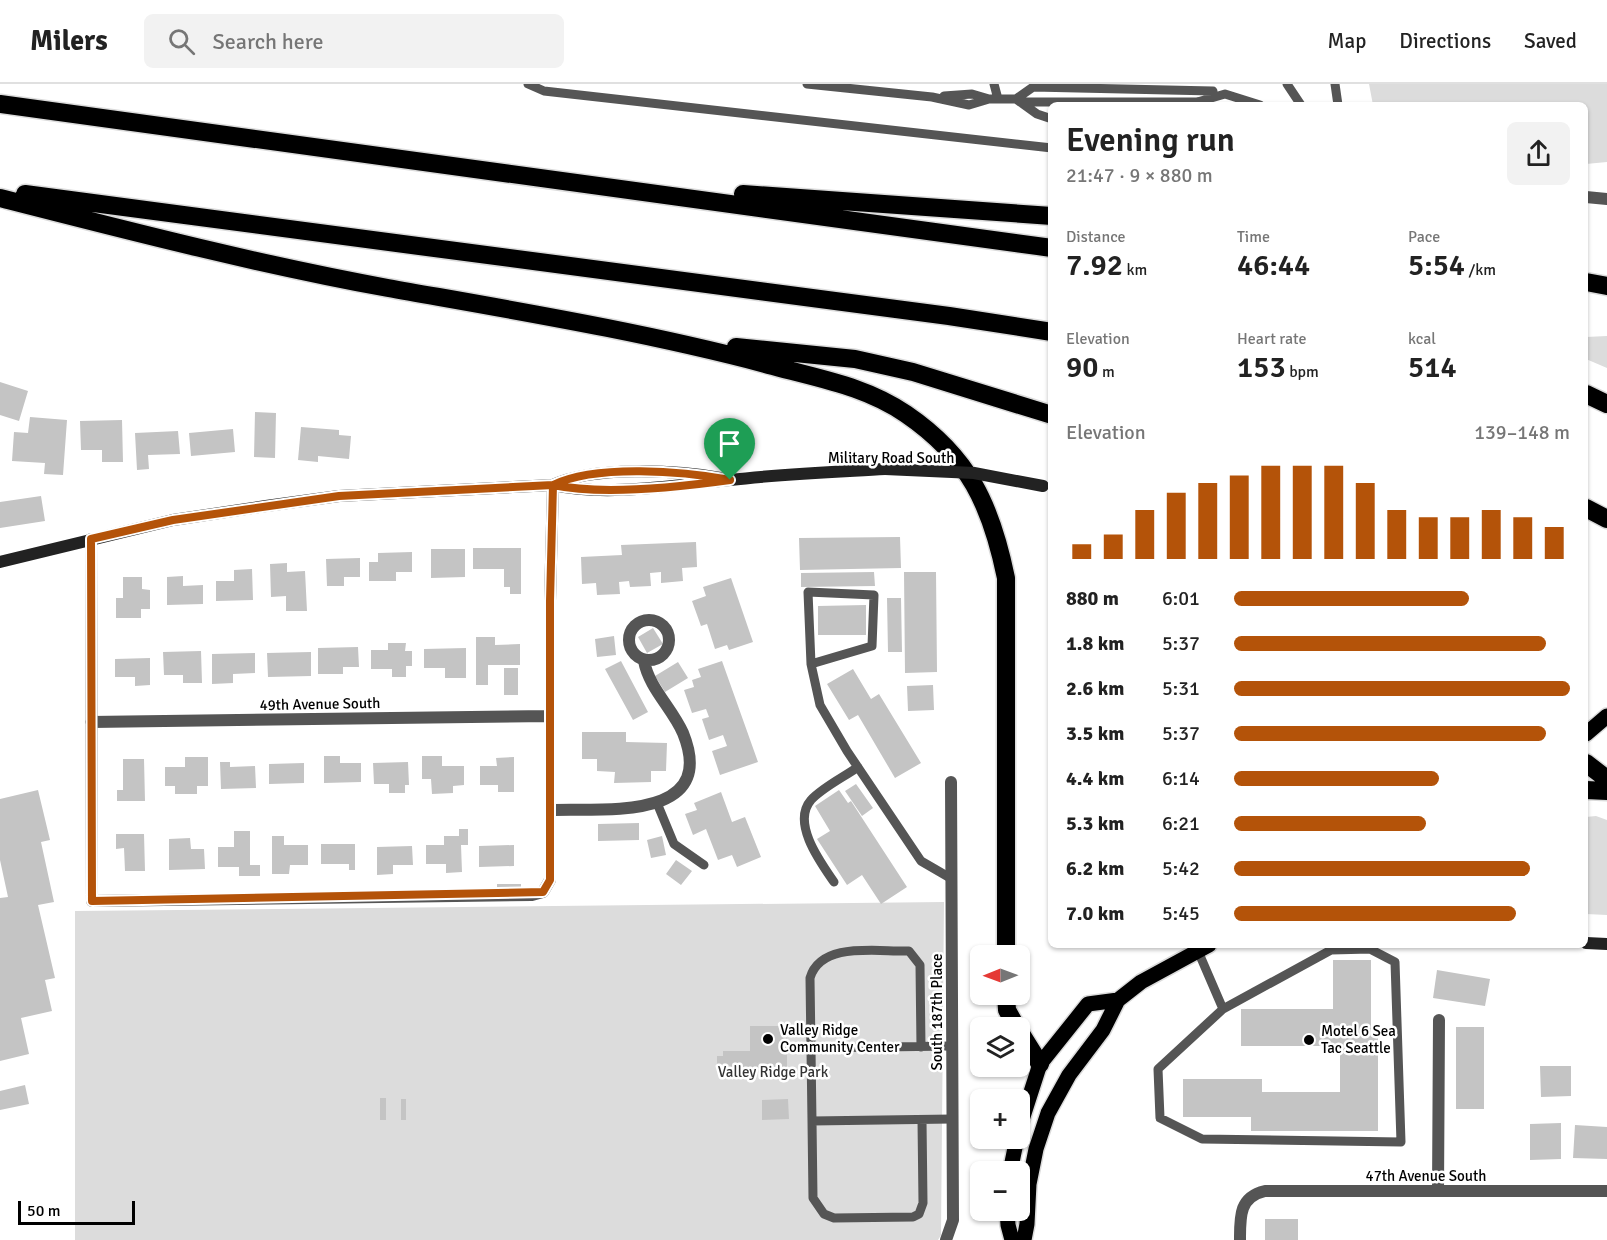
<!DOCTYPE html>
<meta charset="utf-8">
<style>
body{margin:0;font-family:Signika,sans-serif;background:#f2f2f2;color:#222;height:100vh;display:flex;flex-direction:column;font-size:22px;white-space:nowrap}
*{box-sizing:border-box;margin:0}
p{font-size:20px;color:#767676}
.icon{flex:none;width:33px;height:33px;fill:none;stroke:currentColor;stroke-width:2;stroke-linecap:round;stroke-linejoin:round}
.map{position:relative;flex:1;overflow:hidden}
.drawer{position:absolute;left:1048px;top:18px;width:540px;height:846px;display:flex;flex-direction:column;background:#fff;border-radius:9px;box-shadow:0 2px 4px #0004}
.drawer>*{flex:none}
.needle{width:39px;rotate:269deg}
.tools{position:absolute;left:970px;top:861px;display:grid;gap:12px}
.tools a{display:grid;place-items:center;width:60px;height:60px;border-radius:9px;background:#fff;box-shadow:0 2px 4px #0004;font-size:30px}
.scale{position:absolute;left:18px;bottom:15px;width:117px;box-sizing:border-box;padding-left:6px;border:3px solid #000;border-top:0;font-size:16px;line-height:21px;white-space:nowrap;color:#000;-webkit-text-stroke:4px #fff;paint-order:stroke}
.pin{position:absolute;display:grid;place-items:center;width:51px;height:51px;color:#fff;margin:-62px -26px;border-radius:50% 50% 50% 0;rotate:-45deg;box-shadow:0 0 6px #0007}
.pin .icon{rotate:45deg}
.round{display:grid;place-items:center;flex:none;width:63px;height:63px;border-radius:9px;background:#f2f2f2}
.headline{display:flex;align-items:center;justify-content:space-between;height:102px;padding:0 18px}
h1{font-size:33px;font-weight:600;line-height:45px}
.metrics{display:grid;grid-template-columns:repeat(3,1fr);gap:9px;height:102px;padding:6px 18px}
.metrics div{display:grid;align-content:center}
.metrics b{font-size:30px;font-weight:600}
.metrics small{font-size:16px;font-weight:400}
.metrics p{font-size:16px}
.chart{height:168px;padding:12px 18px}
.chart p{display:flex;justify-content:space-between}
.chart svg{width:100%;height:108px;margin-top:6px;stroke:#b45309;stroke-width:6}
ul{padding:0 18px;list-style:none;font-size:20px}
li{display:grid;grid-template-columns:96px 72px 1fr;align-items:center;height:45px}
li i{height:15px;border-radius:8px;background:#b45309}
header{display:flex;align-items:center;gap:36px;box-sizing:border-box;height:84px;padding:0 30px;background:#fff;border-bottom:2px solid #e0e0e0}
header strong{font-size:28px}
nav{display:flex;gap:33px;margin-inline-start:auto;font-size:21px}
.search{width:420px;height:54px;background:#f2f2f2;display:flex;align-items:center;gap:15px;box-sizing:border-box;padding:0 21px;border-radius:9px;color:#767676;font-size:22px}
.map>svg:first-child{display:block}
</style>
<header>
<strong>Milers</strong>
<div class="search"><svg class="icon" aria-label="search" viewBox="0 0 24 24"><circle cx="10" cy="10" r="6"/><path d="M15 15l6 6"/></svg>Search here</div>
<nav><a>Map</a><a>Directions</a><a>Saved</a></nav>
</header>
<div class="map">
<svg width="1607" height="1156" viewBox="0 0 1607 1156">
<rect width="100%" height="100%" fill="#fff"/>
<path fill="#dcdcdc" d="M1369,0H1607V78L1586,80V21H1373Z
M1607,252V284L1586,275V253Z
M1596,732L1607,736V831L1586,830V733Z
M944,818L941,1151L938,1156H75V827Z"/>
<path fill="#c4c4c4" d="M0,298L28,307L19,337L0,331Z
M255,328L276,329L275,374L254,373Z
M30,333L67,336L63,391L44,390L45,379L12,377L14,348L28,349Z
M122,336L123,378H102V366H81L80,337Z
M301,343L339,346V351L351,352L349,375L318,372V378L298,376Z
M233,345L235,368L191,372L189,349Z
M178,347L180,370L148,371L149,385L137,386L135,349Z
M41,412L45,437L0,444V418Z
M900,453L901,484L800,486L799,454Z
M696,458L697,483L682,484L683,497L661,499V488L650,489L651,502L630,503L629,497L619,498L620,510L597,511L596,499L582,500L581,473L622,471L621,461Z
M473,464H521V510H510V503H504V485H473Z
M431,465H465V493L431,494Z
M412,468V488H396V497H369V478H378V469Z
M360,474V493H344V502H327L326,475Z
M287,479V488L305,487L307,527H286V512L271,513L270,480Z
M252,485L253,516L216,517V497H234V486Z
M874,488L875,502L801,503V489Z
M904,488H936L937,588L905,589Z
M183,492V502L203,501V520L167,521V493Z
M123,493H142V505L150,506V525H141V534H116V514H123Z
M731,494L753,558L729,566L727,561L715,565L707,540L701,542L692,517L706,512L703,503Z
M887,514H901L902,568H888Z
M866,521V551H818V522Z
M653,544L663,560L647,569L638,553Z
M614,552L616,571L597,573L595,555Z
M476,553H495V561L520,560V581H488V601H476Z
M388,559H406L405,567H412V582H406V593H392V585H371V566H388Z
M358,563L359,583H343V590H318V564Z
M466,564V594H445V584H424V565Z
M201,567L202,599H183V591H164L163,568Z
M311,568V592L268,593L267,569Z
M255,569V589L233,590V599L212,600V570Z
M150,574V601L135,602V593H115V575Z
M621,577L648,628L633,636L605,585Z
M722,577L758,678L720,691L712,667L727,662L723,651L709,656L702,635L709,633L706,625L692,629L684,606L694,603L692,596L701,593L698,585Z
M678,578L688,594L665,608L655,592Z
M504,584H518V611H504Z
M853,585L871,615L879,610L921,679L895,694L858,631L849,636L827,600Z
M933,601L934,626L908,627L907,602Z
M582,648H626V658L667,659L666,687H651V698L614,699L615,688L597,687V675H582Z
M324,672H340V679H361V698L324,699Z
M422,672H442V682H464V701L453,702V709L432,710L431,695H422Z
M185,673H208V702H197V710H175V702H165V683H185Z
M514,673V708H498V701H480V682H497L496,674Z
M123,675H144L145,717H117V706H123Z
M220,678H230V683L255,682L256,704L221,705Z
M408,678L409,701H405V709H389V700H374L373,679Z
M304,679V699L269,700V680Z
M856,700L873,724L862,732L845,707Z
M38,706L50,756L41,758L54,818L38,821L55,894L45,896L52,927L21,934L29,970L0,977V814L8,813L0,776V715Z
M839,706L848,719L851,717L907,803L881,820L862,791L847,801L817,755L830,747L815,722Z
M721,708L732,738L745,733L761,773L737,783L732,771L718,776L706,745L693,751L685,730L697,726L694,719Z
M639,739V756L598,757V740Z
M459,745H468V761H461L462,788L446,789V780H426V761H444V752H459Z
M234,747H250V781H260V792H239V783H218V763H234Z
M116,750H144L145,787H125L124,764L116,765Z
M272,752H284V761H308V781H290L289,790H272Z
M662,752L666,771L651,774L647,756Z
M190,754L191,765H204L205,785L169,786V755Z
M321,760H355V786H349V780H321Z
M514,761V782L479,783V762Z
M412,762L413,781H393V790L377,791V763Z
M676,776L692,787L681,801L666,790Z
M497,800H521V806H497Z
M1333,876H1371V951H1378V1047H1251V1033H1183V995H1262V1008H1340V962H1241V925H1333Z
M1437,886L1490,895L1485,922L1433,914Z
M750,942H787V988L724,989V983H717V972H723V967H750Z
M1456,943H1484V1025H1456Z
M1540,982H1571V1012L1541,1013Z
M25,1001L29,1020L0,1026V1007Z
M380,1014H386V1036H380Z
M401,1015H406V1036H401Z
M788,1015L789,1035L762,1036V1016Z
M1561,1039V1075L1530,1076V1040Z
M1575,1041L1607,1043V1075L1573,1074Z
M1265,1135H1298V1156H1265Z"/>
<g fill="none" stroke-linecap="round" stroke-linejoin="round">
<defs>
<path id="primary" d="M1586,650L1607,632
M1020,1042L1040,980L1088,920L1118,916
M1010,1088L1017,1054
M1007,1126L1008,1141L1012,1156
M1024,1156L1027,1140L1029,1100L1036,1065L1048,1029L1069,991L1103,946L1118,916L1141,898L1209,861"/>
<path id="highway" d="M0,20L1052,164
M25,110L949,232L1052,248
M743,110L1052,132
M0,114C129,147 257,180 388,204C517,227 646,248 773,282C820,295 865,302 906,330C969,373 991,421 1006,494V872
M1586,198L1607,202
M736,263L855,275L913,288L1052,331
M1586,310L1607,320
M1586,424L1607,435
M1586,679L1607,695
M1586,706L1607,707
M1006,910L1007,926L1017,944
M1020,948L1040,980"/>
</defs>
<use href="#primary" stroke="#dbdbdb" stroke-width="18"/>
<use href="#highway" stroke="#dbdbdb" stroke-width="21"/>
<path stroke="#555" stroke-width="9" d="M528,0L544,7L1052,64
M807,0L932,13L969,21L989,15H1016L1037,30L1052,35
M994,0L998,15
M1287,0L1301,21
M1335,0L1338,21
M944,12L972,10L989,15
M1016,15L1033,3L1213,7
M1020,18H1197
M1194,19L1225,10L1260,21
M811,580L872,562L874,511L808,508L811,580L820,621L847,667L921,777L952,795
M657,719L674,760L704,781
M834,798C821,779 791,739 811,716C823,703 844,693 858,683
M1198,867L1223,925L1158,985L1160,1034L1202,1055L1401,1058L1395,878L1370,865L1331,866L1223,925
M921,963L920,881L909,867C877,868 821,857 810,894L812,1037L952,1035
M811,964L952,962
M812,1037L813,1114L824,1130L834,1134L913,1133L919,1130L923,1119L922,1036"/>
<path stroke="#555" stroke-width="12" d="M1586,113L1607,115
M91,455L92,817L532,811L543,808L550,796V517L553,401
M629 556a20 20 0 1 1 40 0a20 20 0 1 1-40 0Z
M91,638L550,632
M551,726C603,724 719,738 683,649C672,624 649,604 644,577
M1438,1107L1439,936
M946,1156L953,1136L951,698
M1240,1156C1240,1133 1239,1113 1265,1107H1607"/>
<path stroke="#222" stroke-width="12" d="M553,401C592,382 677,386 720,394
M0,478L173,436L266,422L339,412L553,401C607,413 675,401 730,396C781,390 833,388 885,385
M1586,859L1607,860"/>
<use href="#primary" stroke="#000" stroke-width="15"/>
<use href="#highway" stroke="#000" stroke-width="18"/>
<path stroke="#222" stroke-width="12" d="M885,385L974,389L1043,402"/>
</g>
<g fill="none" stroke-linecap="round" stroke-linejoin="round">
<defs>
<path id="route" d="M730,396C680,403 601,411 553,401L339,412L173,436L91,455L92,817L543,808L550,796V517L553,401C596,380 683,387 730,396"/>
</defs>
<use href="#route" stroke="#fff" stroke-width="12"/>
<use href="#route" stroke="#b45309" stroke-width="8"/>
</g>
<g fill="#000" stroke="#fff" stroke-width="2">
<circle cx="768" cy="955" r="6"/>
<circle cx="1309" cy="956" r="6"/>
</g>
<g text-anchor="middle" stroke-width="5" stroke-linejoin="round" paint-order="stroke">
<g font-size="15" fill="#000" stroke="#fff">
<text x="891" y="379">Military Road South</text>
<text transform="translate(320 620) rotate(-1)" y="5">49th Avenue South</text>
<text transform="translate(937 928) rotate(-90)" y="5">South 187th Place</text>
<text x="1426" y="1097">47th Avenue South</text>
</g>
<g font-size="15" fill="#000" stroke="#fff" text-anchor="start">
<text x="780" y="951">Valley Ridge<tspan x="780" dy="17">Community Center</tspan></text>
<text x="1321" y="952">Motel 6 Sea<tspan x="1321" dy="17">Tac Seattle</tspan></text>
</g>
<g font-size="15" fill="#333" stroke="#fff">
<text x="773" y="993">Valley Ridge Park</text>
</g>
</g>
</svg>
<div class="tools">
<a><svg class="needle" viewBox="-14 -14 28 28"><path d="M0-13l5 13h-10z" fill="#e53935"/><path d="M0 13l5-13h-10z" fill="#767676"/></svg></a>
<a><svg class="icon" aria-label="layers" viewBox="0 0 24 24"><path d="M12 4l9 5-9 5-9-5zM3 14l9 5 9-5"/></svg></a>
<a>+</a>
<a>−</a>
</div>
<div class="scale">50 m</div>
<div class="pin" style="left:730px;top:396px;background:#1e9e55"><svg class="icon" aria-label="arrive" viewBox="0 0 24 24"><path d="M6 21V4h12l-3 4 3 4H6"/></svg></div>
<section class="drawer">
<div class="headline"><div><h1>Evening run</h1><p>21:47 · 9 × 880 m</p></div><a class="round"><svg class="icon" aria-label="share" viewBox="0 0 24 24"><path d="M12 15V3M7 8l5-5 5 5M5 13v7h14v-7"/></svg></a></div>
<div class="metrics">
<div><p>Distance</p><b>7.92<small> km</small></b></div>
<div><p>Time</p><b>46:44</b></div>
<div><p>Pace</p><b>5:54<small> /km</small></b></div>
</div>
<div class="metrics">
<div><p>Elevation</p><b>90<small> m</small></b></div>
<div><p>Heart rate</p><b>153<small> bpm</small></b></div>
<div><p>kcal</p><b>514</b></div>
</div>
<div class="chart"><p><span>Elevation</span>139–148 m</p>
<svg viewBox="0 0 160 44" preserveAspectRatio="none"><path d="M5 44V38M15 44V34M25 44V24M35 44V17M45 44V13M55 44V10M65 44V6M75 44V6M85 44V6M95 44V13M105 44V24M115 44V27M125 44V27M135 44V24M145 44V27M155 44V31"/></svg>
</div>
<ul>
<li><b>880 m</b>6:01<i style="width:70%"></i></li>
<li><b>1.8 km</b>5:37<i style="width:93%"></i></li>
<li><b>2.6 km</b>5:31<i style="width:100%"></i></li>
<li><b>3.5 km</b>5:37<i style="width:93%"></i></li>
<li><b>4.4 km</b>6:14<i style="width:61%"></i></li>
<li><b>5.3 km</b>6:21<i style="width:57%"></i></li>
<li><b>6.2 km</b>5:42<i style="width:88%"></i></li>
<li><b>7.0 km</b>5:45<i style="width:84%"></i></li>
</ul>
</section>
</div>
